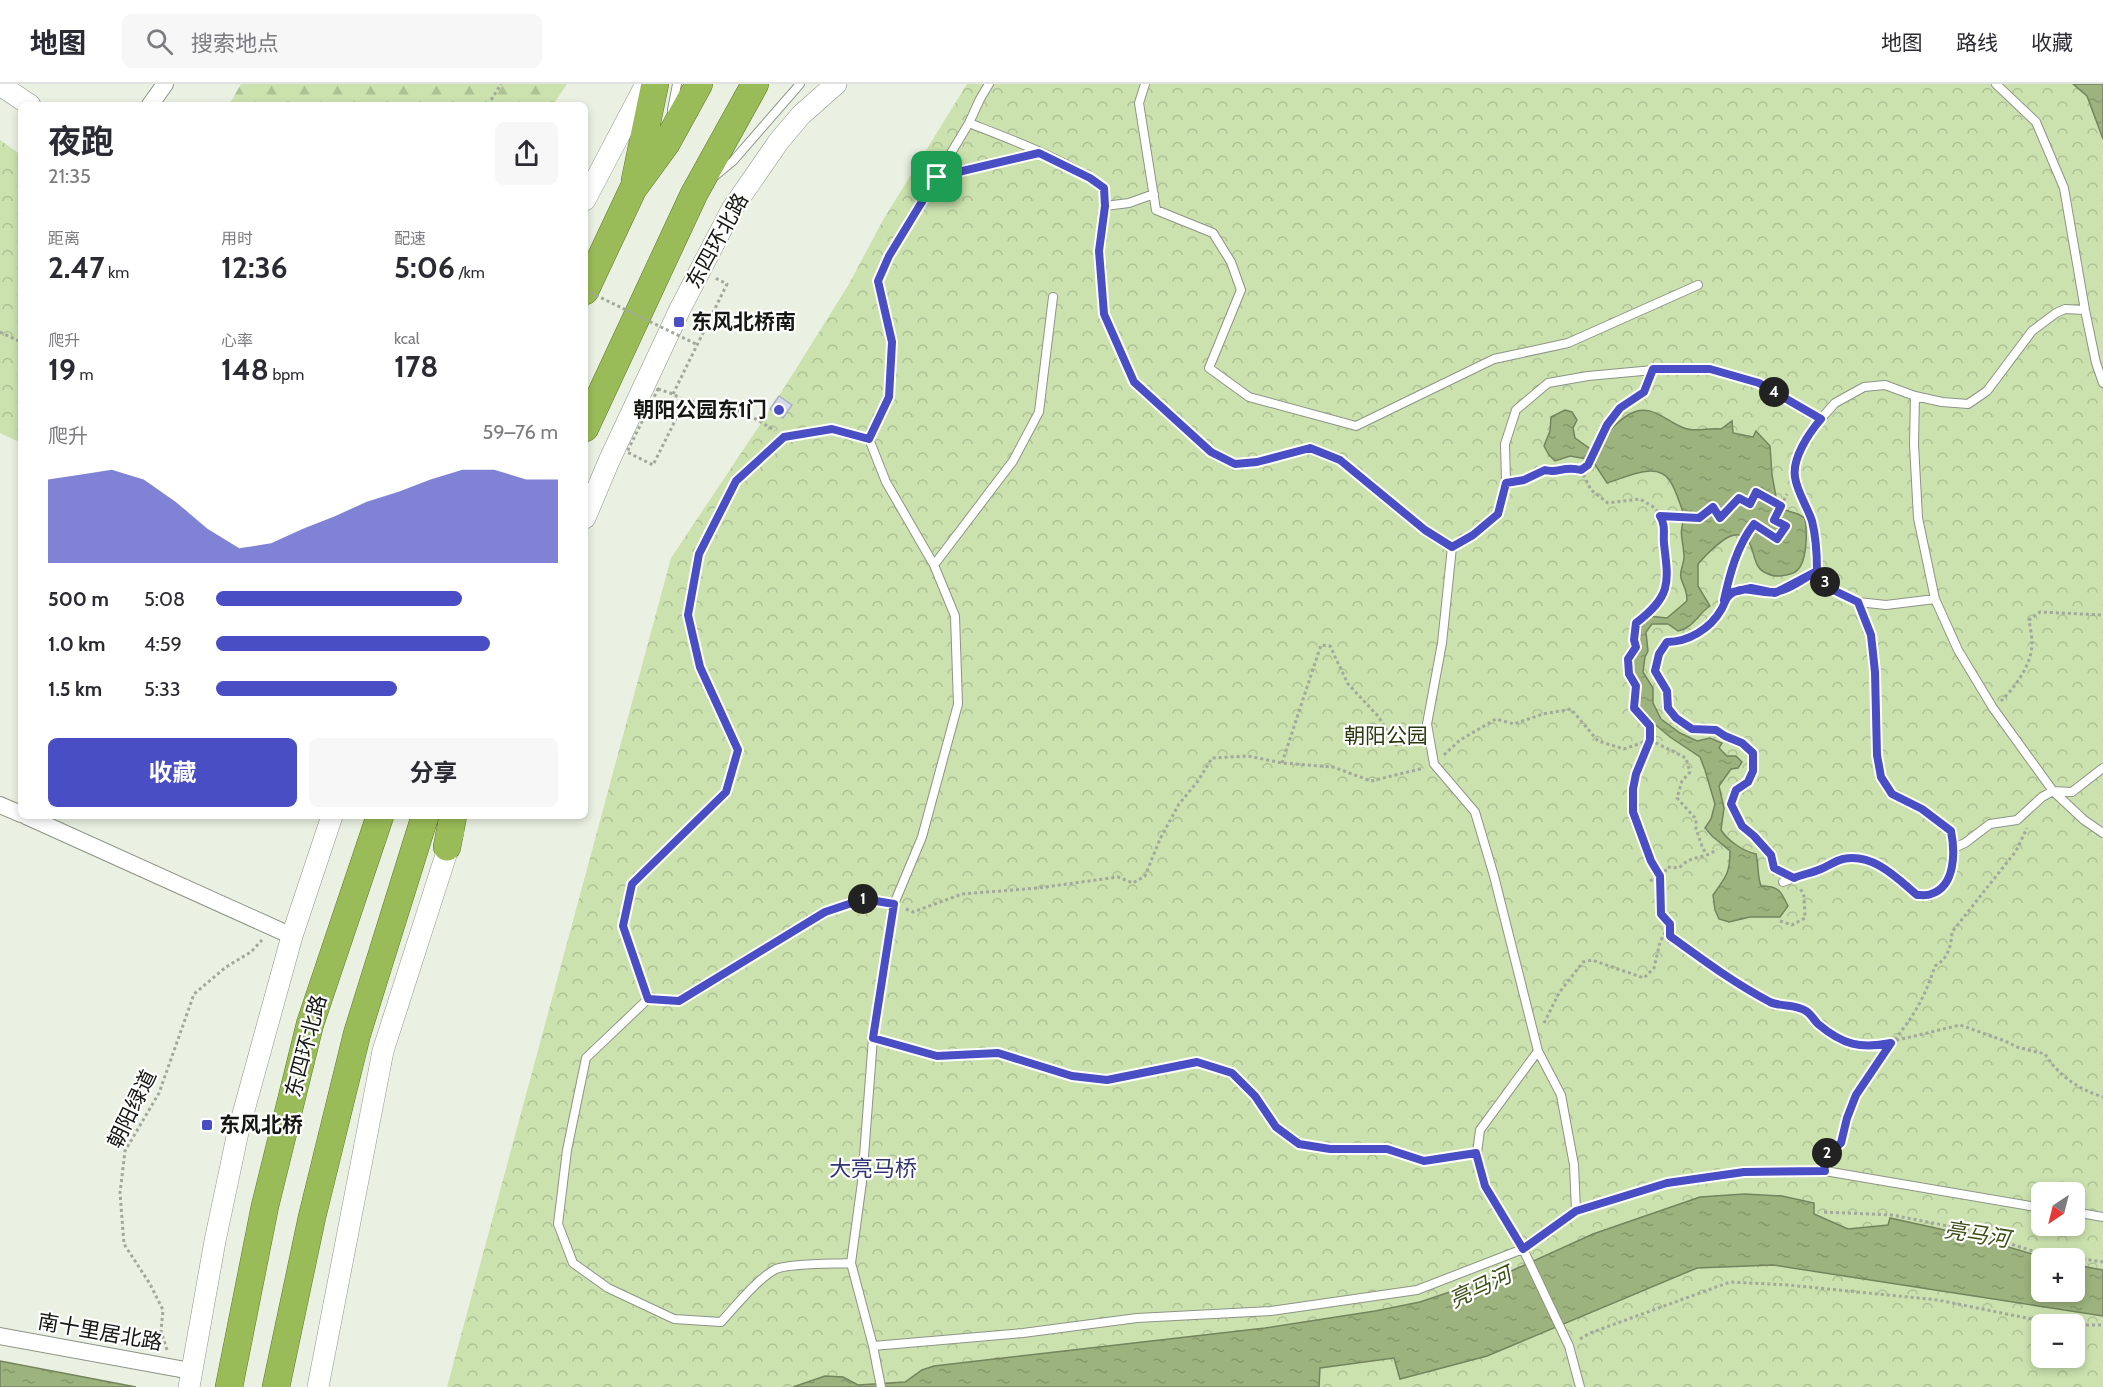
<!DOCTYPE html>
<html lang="zh">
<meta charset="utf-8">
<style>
body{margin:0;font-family:Cabin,"Noto Sans SC",sans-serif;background:#f7f7f7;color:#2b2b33;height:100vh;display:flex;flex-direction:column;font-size:22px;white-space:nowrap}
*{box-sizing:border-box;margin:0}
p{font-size:20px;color:#7c7c81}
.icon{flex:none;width:33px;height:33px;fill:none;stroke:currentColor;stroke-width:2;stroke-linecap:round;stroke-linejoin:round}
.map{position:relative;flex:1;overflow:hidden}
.drawer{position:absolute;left:18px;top:18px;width:570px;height:717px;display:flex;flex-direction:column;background:#fff;border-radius:9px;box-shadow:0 3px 9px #0003}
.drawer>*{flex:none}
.needle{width:39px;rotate:215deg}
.buttons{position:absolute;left:2031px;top:1098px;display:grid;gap:12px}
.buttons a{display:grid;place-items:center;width:54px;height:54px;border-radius:9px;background:#fff;box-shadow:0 3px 9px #0003;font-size:30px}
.pin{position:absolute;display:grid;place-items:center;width:51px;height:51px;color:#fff;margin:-26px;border-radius:12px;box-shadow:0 3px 9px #0006}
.km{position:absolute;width:30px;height:30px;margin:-15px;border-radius:50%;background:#222;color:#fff;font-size:16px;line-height:30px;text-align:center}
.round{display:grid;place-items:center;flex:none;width:63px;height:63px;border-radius:9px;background:#f7f7f7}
.summary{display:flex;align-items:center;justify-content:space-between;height:102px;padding:0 30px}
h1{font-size:33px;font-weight:700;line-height:45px}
.figures{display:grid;grid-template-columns:repeat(3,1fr);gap:9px;height:102px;padding:6px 30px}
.figures div{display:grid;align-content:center}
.figures b{font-size:30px;font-weight:700}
.figures small{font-size:16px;font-weight:400}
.figures p{font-size:16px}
.chart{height:168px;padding:12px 30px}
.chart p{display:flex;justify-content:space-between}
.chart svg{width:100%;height:108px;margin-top:6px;fill:#4a4ec4;opacity:.7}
.primary-button{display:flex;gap:12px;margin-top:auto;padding:12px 30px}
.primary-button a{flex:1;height:69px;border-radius:9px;background:#4a4ec4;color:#fff;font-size:24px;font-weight:700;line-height:69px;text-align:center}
.primary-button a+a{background:#f7f7f7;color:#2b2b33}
ul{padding:0 30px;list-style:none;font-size:20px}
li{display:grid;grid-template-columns:96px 72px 1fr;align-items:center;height:45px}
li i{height:15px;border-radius:8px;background:#4a4ec4}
header{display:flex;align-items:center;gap:36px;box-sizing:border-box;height:84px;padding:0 30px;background:#fff;border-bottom:2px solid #e1e1e2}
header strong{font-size:28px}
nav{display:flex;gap:33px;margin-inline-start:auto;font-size:21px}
.search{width:420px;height:54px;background:#f7f7f7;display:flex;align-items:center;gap:15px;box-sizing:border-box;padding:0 21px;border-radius:9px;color:#7c7c81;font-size:22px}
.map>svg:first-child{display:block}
</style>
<header>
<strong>地图</strong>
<div class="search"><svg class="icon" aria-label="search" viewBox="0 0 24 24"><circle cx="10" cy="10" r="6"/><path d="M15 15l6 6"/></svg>搜索地点</div>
<nav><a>地图</a><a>路线</a><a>收藏</a></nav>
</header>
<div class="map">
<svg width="2103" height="1303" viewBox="0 0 2103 1303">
<defs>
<pattern id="forest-firs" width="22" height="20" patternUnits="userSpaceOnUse" patternTransform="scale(1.5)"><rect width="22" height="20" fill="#cbe2ae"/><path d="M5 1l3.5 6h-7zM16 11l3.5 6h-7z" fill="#adc195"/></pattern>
<pattern id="park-crowns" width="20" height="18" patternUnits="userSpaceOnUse" patternTransform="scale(1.5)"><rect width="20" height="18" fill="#cbe2ae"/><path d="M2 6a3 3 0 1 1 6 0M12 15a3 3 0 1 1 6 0" fill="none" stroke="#adc195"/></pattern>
<pattern id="water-ripples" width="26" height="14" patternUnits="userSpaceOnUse" patternTransform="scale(1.5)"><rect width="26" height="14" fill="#9cb37d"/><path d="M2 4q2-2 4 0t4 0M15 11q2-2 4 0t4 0" fill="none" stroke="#86996b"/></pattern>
</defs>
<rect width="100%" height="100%" fill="#eaf1e2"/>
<path fill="url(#forest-firs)" d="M241,0H567L553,21H229Z"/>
<path fill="url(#park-crowns)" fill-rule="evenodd" d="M967,0H2103V1303H447L671,474L779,312L849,200L883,136ZM2042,1108H2074V1142H2042ZM2042,1174H2074V1208H2042ZM2042,1240H2074V1274H2042Z
M0,56L21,71V359L0,349Z"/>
<path fill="url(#water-ripples)" stroke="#74845d" stroke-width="1.5" d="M2073,0H2103V55L2087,12Z
M1565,326L1572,328L1577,336L1573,344L1575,354L1595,368C1607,360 1603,354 1610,346C1615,341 1623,334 1628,331C1650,317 1665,337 1684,344C1696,349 1709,343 1721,345L1732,337L1733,349L1753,353L1756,347L1770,362L1772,391L1778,424L1798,430L1805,434C1807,447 1808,480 1795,488C1793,490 1789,490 1786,491C1779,493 1771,492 1764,488C1750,481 1757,455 1739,451C1727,448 1705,472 1698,480V502L1710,522C1698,530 1693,544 1678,547L1668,540H1652L1646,548L1648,567L1645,573L1643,588L1653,604V619L1661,635L1680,649L1697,657L1710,654L1722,659L1719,664L1727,672H1736L1742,678L1738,684L1731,685L1719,702L1724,724L1721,746C1728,757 1743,767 1756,770C1759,782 1757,791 1761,802C1779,802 1781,807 1788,822L1780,833H1750L1729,838L1719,835L1715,826L1713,811C1726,793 1730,789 1730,767L1712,752L1705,744L1711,735L1715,720L1705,686L1700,673L1670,653L1639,627V606L1631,590V578L1636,568V551L1639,539L1649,532L1667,534L1687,517C1687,504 1684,505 1681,494C1679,486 1685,479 1684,471C1683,454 1678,449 1685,433C1680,422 1677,407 1670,397C1657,376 1625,394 1607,399L1592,376L1570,372L1555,377L1549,371L1544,362L1550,347L1551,333Z
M1745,1110L1782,1112L1814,1119V1130L1848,1145L1888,1141L1890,1134L1967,1151L2046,1174H2042V1208H2074L2075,1181L2103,1186V1232L1773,1181L1697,1184L1487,1272L1400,1295L1394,1274L1320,1284L1319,1303H793L825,1292L843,1293L858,1301L905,1298L922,1286L934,1282L1265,1244L1375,1227L1420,1218L1509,1188L1593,1150L1700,1113Z
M0,1277L136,1303H0Z"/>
<path fill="#d5d9e8" stroke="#adb0bf" stroke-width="1.5" d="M779,312L792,321L783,334L770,325Z"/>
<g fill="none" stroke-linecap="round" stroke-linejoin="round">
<defs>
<path id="service" d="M1145,0L1139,19L1156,126L1213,149L1231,178L1241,206L1209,284L1249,313L1356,342L1494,275L1568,259L1698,201
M1996,0L2036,38L2064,104L2085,226L2096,279L2103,299
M672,26L677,0
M969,39C1015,57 1064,75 1104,103L1105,122L1099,167L1104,230L1134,298L1211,368L1235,380L1257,378L1310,364L1340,376L1425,446L1452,463L1442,559L1427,640L1434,680L1475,728L1494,792L1538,967L1480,1046L1477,1069L1485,1102L1523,1165L1569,1262L1580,1303
M715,92L733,77L800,0
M937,93L1038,69
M1105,122L1129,119L1154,110
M1915,312L1914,360L1918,434L1935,515L1958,566L1993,624L2053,707L2084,736L2103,749
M1452,463L1473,451L1498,430L1506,398L1505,360L1516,326L1548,299L1588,292L1653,286L1710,285L1759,299L1821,335
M934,481L1013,377L1039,328L1053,213
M1935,515L1886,521L1858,518L1829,504L1817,487V461L1811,436L1794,392L1798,370L1811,346L1835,319L1864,303L1885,301L1915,312L1942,318L1968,320L1987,307L2032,247L2056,229L2065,225L2085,226
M1954,764L1965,759L1990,740L2017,736L2042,713L2053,707L2072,708L2103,684
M1783,798C1795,793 1806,791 1818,787C1826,784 1832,779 1839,776C1869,765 1896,793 1917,811C1921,811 1927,812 1931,811C1956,802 1955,767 1951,747L1922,725L1892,710L1881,693L1877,671L1875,588L1871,551L1858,518
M648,915L679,917L825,828L864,815L894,820
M1538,967L1561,1011L1574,1081L1576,1127
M2074,1128L2103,1133
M851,1179C835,1180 790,1179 776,1185C758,1194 735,1223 721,1238L674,1235L608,1204L573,1179L558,1140L567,1066L586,974L648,915L623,842L632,800L726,708L738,666L700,583L688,531L699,470L736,397L784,353L832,345L869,355
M873,1262L1023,1249L1137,1234L1271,1227L1417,1206L1523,1165L1576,1127L1667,1099L1745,1088L1825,1087L2042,1124
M881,1303L873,1262L851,1179L862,1098L873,954L894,820L922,753L958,620L955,532L934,481L886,398L869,355L889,313L892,258L878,197L889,172L969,39L980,15L989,0"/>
<path id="minor" d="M150,21L165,0
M0,721L21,730
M26,732L292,852
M0,1252L191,1287"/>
<path id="tertiary" d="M0,1L30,21
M585,116L646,0
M585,434L609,377L680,225L732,125L779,57L801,31L836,0
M189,1303L215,1157L238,1048L292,852L332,732
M318,1303L383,967L453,749"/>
<path id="trunk" d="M635,96L655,0
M585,207L633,105L666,60L699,0
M585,344L694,110L755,0
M447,763L453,732
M229,1303L265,1122L310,940L380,732
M276,1303L312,1133L357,950L425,732"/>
</defs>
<use href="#service" stroke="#8d9486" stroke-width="10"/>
<use href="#minor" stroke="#8d9486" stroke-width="18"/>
<use href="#tertiary" stroke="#8d9486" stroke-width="22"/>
<use href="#trunk" stroke="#5b7825" stroke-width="28"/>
<path stroke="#a2a89c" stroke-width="3" stroke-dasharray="3 3" stroke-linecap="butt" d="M488,21L501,0
M0,248L21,258
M658,305L673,310L685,317L653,381L627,368Z
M673,310L727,200L715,194
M685,317C722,318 744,326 775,347
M1581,386C1598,374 1601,349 1613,333C1623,320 1641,314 1647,300
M1517,397L1524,396L1545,386C1560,390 1563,381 1581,386L1591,406L1608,419L1640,415L1655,424L1665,439L1663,456L1667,501L1657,521L1636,539L1633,556L1636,563L1628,575L1629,590L1637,602L1634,624L1650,642V656L1686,674L1690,688L1682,697L1677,714L1696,735V745L1703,765L1708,771
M1781,422L1787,410
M1743,455C1740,468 1732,478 1729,490C1727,500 1727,512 1723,522C1715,544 1688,558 1667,558L1659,570L1655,587L1667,607L1668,624L1676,634L1692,645L1716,646L1725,653L1742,659L1753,669V687L1747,698L1736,706L1731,720L1742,742L1754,752L1771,771L1774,784L1780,787
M1726,515C1748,495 1758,513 1777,508C1788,505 1799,498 1808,492
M2001,617C2015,603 2032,581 2032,559C2032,552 2030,543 2029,536L2040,528L2103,531
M1650,656L1636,690L1633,705V728L1651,777L1660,792L1661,830L1669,840L1670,852L1721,890L1748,906L1776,921L1805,926L1818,940L1850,960L1869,963L1960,941L2005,957L2017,963L2045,970C2059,992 2078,1005 2103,1013
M1444,671L1460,656L1496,635L1514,640L1543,630L1571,625L1598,657L1624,665L1650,656
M1282,679L1321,561L1330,562L1348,600L1378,632L1396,661L1417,659
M1650,797L1664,790L1667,783L1679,784C1694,769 1702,777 1717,765
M906,825L913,828L962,810L1038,804L1118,793L1133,799L1145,792L1160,755L1179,720L1198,697L1212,674L1248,672L1282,679L1333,683L1371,697L1424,684
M1780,837L1792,841L1805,834L1804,812L1800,804
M1544,939L1559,909L1583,878L1592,876L1644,894L1654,884L1660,858L1669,841
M883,958L937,972L998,969L1072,992L1107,996L1197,978L1232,989L1255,1012L1276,1043L1299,1060L1331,1065H1387L1424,1077L1466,1070
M1823,1076V1073L1841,1059C1845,1043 1848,1026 1856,1011C1871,983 1894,959 1912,932C1922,917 1929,900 1935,882C1948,875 1951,862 1952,848L2016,767L2027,744
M1824,1128L1892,1131L1963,1145L2036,1168L2103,1178
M2074,1241H2103
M1580,1255L1590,1249L1730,1198L1788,1201L1938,1216L2056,1240
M167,1266L161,1247L163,1226L150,1200L124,1160L120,1109L125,1067L159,1009L194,910L226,883L251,868L262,856"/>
<use href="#service" stroke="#fff" stroke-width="8"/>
<use href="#minor" stroke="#fff" stroke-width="16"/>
<use href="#tertiary" stroke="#fff" stroke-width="21"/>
<use href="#trunk" stroke="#9abc58" stroke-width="27"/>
<path stroke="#a2a89c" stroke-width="3" stroke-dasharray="3 3" stroke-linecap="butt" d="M585,206L698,261
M1660,432L1699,434L1713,423L1720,434L1739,414L1750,420L1756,408L1781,422L1774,436L1786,442L1777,455L1754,440L1743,455"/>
</g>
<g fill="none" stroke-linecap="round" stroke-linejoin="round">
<defs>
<path id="route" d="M937,93L889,172L878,197L892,258L889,313L869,355L832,345L784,353L736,397L699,470L688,531L700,583L738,666L726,708L632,800L623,842L648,915L679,917L825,828L864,815L894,820L873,954L937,972L998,969L1072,992L1107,996L1197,978L1232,989L1255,1012L1276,1043L1299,1060L1330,1065H1387L1424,1077L1476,1069L1485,1102L1523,1165L1576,1127L1667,1099L1744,1088L1825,1087L1823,1073L1841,1059L1847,1034L1856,1011L1891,959C1860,965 1843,961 1818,940C1814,936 1811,930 1806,927C1796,920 1781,923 1770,918C1734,899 1703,876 1670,852V840L1661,830L1660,792L1651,777L1633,728V705L1636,690L1650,656V642L1634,624L1636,602L1629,590L1628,575L1636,563L1634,556L1636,539C1671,512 1669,500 1664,460C1663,449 1666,442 1660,432L1699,434L1713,423L1720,434L1739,414L1750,420L1756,408L1781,422L1774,436L1786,442L1777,455L1754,440C1737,462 1730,489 1724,516L1733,508L1751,504L1775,509L1817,487L1829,504L1858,518L1871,551L1875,588L1877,671L1881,693L1892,710L1922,725L1951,747C1955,767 1956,802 1931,810C1927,812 1921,811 1917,811C1896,793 1873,769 1843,775C1835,777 1828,782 1821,785C1812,789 1803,790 1794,794L1774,784L1771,771L1754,752L1742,742L1731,720L1736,706L1748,698L1753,687V669L1742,659L1725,652L1716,646L1692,645L1676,634L1668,624L1667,607L1655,587L1659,570L1667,558C1688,558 1710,545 1721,526C1725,520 1725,512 1734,508C1748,501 1762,511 1775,508C1789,506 1805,494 1817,487C1817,470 1816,453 1812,437C1807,422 1797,408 1795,393C1792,374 1809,349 1821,335L1759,299L1710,285H1653L1644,308L1620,324L1607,341L1588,381L1581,386C1563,381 1559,390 1545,386L1524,396L1506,399L1498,430L1473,451L1452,463L1425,446L1340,376L1310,364L1257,378L1235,380L1211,368L1134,298L1104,230L1099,167L1105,122L1104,104L1090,94L1039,69L937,93"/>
</defs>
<use href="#route" stroke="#fff" stroke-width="12"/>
<use href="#route" stroke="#4a4ec4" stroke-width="8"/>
</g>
<g fill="#4a4ec4" stroke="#fff" stroke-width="2">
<rect x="673" y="232" width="12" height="12" rx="3"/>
<circle cx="779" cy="326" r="6"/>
<rect x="201" y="1035" width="12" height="12" rx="3"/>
</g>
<g text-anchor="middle" stroke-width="4.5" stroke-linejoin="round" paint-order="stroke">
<g font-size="21" fill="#151712" stroke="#fff">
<text transform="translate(717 157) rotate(-61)" y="7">东四环北路</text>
<text transform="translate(306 962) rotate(-75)" y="7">东四环北路</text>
<text transform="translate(132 1025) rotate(-64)" y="7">朝阳绿道</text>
<text transform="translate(100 1248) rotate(10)" y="7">南十里居北路</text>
</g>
<g font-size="21" font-weight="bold" fill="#151712" stroke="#fff" text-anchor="start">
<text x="691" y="245">东风北桥南</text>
<text x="767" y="333" text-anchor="end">朝阳公园东1门</text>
<text x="219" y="1048">东风北桥</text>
</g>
<g font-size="21" fill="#293810" stroke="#fff">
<text x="1386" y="659">朝阳公园</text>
</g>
<g font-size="22" fill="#303671" stroke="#fff">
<text x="873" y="1092">大亮马桥</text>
</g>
<g font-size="22" font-style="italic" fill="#3c5116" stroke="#fff">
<text transform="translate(1977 1150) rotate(9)" y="8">亮马河</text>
<text transform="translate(1480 1203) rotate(-25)" y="8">亮马河</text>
</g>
</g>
</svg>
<div class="buttons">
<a><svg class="needle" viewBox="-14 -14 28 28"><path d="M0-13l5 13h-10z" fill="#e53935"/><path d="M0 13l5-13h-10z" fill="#7c7c81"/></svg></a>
<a>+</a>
<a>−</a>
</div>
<div class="pin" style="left:937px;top:93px;background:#1e9e55"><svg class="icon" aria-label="arrive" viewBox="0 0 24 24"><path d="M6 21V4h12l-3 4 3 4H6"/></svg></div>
<b class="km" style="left:863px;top:815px">1</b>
<b class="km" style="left:1827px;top:1069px">2</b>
<b class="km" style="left:1825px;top:498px">3</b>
<b class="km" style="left:1774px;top:308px">4</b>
<section class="drawer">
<div class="summary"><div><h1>夜跑</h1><p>21:35</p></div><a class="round"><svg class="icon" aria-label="share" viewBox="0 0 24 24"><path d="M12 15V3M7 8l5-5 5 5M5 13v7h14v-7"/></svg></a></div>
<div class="figures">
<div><p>距离</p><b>2.47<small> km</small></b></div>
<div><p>用时</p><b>12:36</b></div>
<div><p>配速</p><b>5:06<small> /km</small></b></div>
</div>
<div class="figures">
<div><p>爬升</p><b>19<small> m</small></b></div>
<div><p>心率</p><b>148<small> bpm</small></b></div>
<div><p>kcal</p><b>178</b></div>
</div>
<div class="chart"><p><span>爬升</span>59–76 m</p>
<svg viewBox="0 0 160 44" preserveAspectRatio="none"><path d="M0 44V10L10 8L20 6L30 10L40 19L50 30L60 38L70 36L80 30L90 25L100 19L110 15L120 10L130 6L140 6L150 10L160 10V44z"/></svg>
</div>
<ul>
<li><b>500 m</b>5:08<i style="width:72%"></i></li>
<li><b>1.0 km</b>4:59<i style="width:80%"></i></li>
<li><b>1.5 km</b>5:33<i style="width:53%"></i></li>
</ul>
<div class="primary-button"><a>收藏</a><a>分享</a></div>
</section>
</div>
